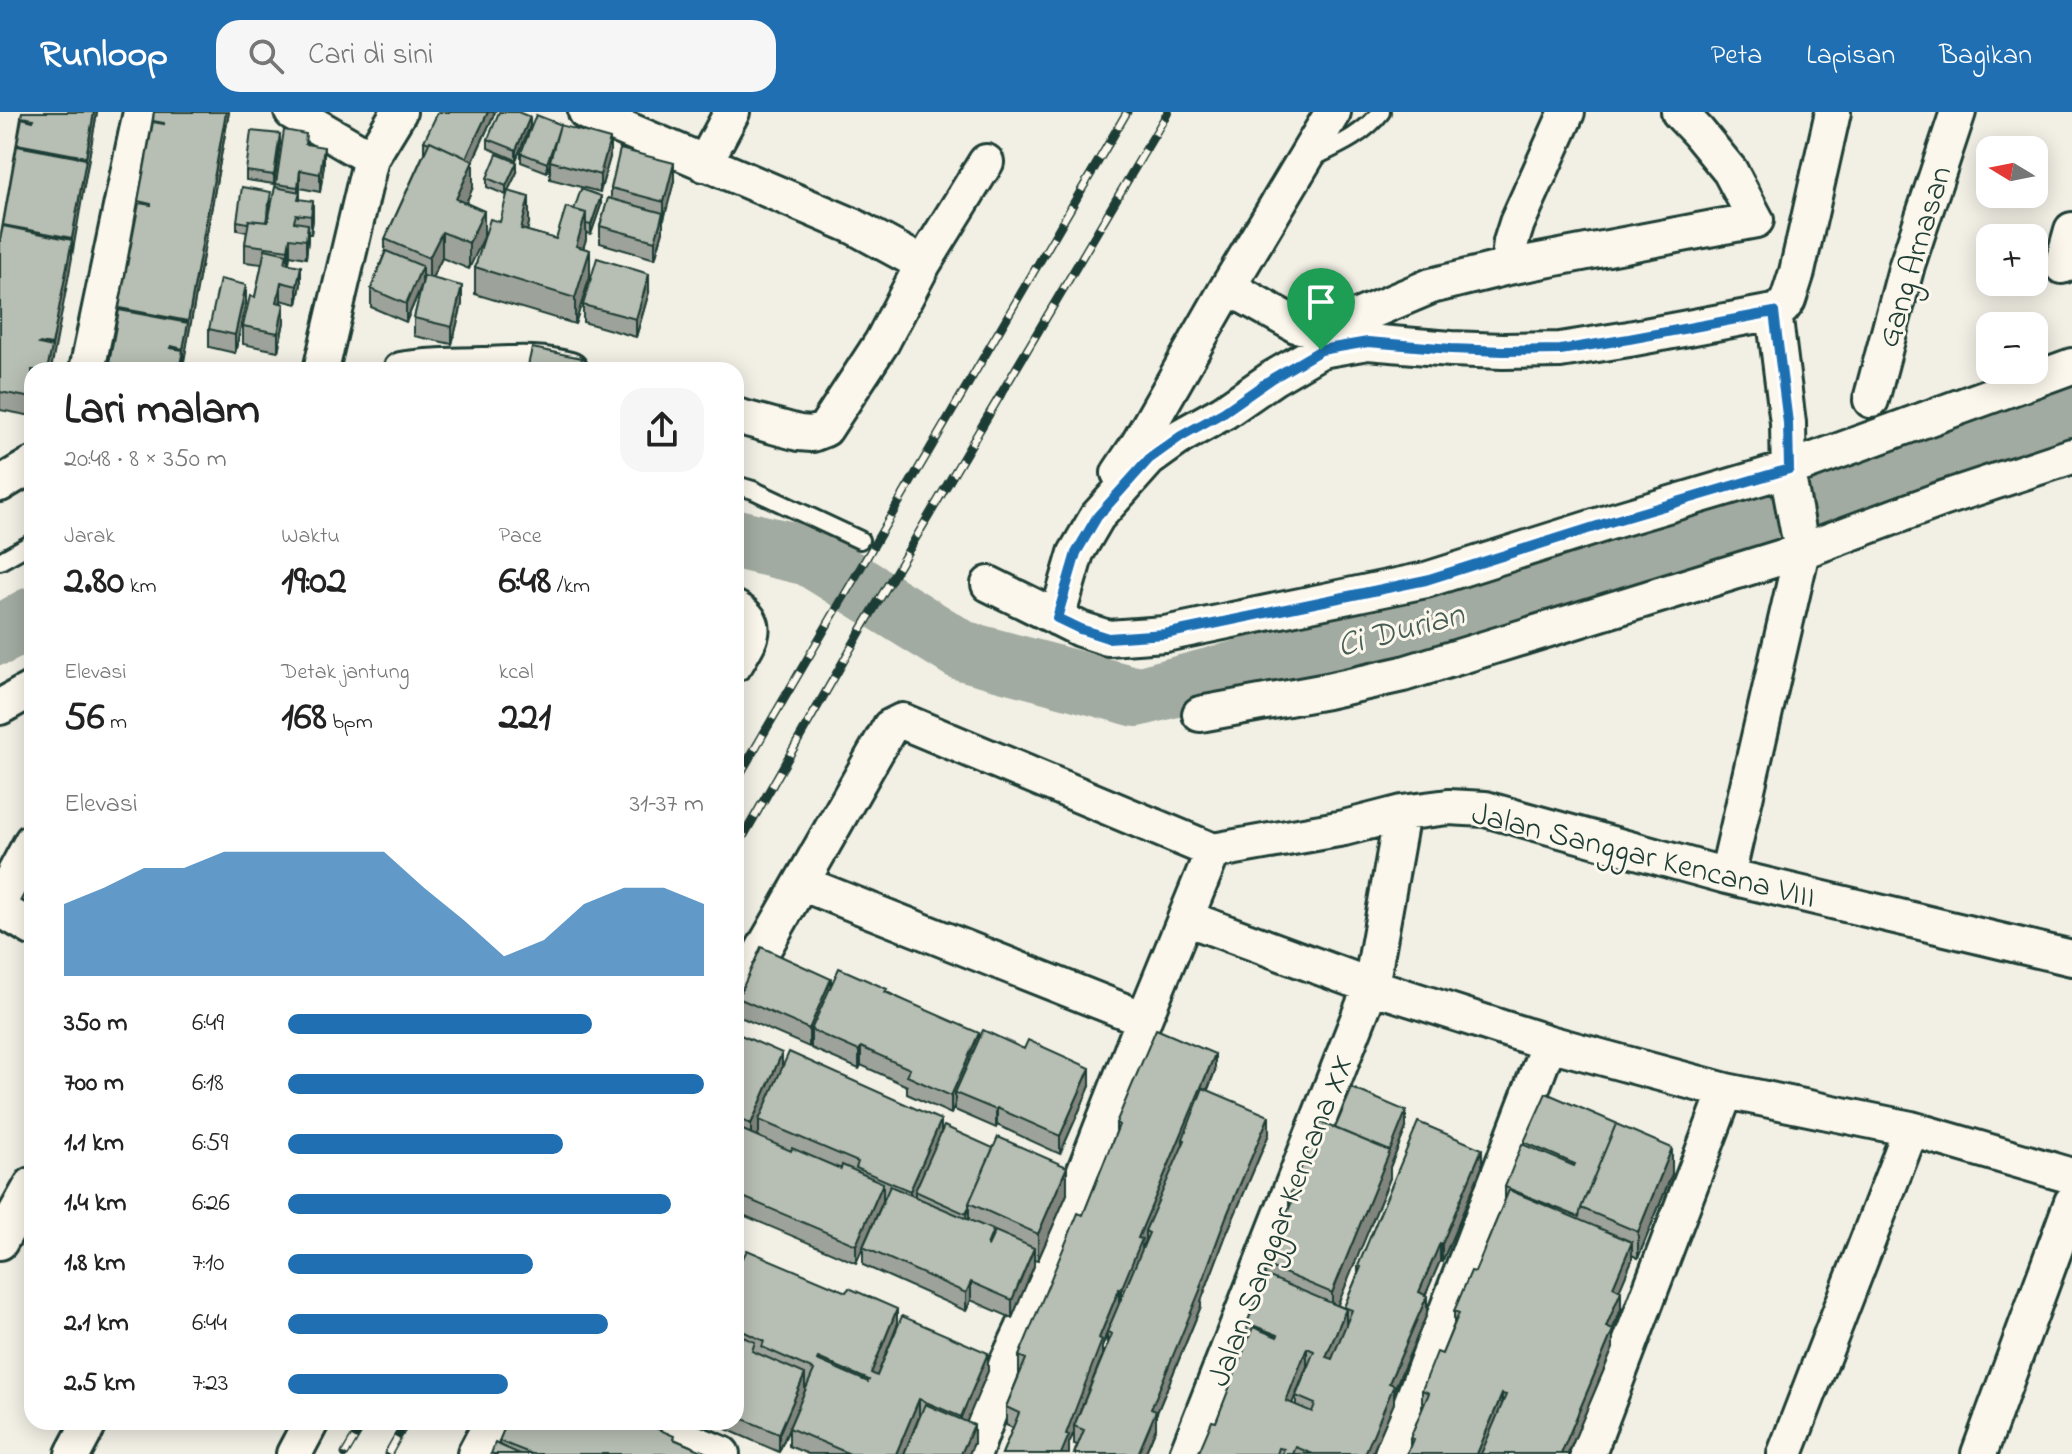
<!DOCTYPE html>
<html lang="id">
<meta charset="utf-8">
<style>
body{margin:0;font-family:"Indie Flower",sans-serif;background:#f6f6f6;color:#222;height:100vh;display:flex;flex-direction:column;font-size:30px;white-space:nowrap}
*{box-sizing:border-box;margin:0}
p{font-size:26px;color:#767676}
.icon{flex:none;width:44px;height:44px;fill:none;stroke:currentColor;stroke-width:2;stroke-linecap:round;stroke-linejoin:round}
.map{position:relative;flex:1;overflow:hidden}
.drawer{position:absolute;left:24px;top:250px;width:720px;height:1068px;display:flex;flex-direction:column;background:#fff;border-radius:24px;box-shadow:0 4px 20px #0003}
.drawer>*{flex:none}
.needle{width:52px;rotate:280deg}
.buttons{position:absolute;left:1976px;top:24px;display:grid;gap:16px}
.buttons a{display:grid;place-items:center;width:72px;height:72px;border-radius:16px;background:#fff;box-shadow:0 4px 20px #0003;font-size:40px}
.pin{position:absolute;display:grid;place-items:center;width:68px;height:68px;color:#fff;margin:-82px -34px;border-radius:50% 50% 50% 0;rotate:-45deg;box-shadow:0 0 8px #0007}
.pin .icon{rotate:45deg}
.round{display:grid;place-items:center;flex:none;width:84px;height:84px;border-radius:24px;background:#f6f6f6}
.headline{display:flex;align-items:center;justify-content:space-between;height:136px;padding:0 40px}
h1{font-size:44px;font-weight:800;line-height:60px}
.figures{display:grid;grid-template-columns:repeat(3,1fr);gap:12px;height:136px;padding:8px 40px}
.figures div{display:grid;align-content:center}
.figures b{font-size:40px;font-weight:800}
.figures small{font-size:22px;font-weight:400}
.figures p{font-size:22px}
.chart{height:224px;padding:16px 40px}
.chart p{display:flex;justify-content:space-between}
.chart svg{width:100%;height:144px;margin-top:8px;fill:#1f6fb2;opacity:.7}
ul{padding:0 40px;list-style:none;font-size:26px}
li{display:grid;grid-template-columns:128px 96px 1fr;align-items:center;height:60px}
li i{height:20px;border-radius:10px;background:#1f6fb2}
header{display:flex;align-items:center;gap:48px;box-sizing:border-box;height:112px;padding:0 40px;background:#1f6fb2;color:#fff}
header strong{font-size:38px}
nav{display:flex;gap:44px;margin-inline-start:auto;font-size:28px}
.search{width:560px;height:72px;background:#f6f6f6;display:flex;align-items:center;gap:20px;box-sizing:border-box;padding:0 28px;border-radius:24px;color:#767676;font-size:30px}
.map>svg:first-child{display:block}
</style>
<header>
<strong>Runloop</strong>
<div class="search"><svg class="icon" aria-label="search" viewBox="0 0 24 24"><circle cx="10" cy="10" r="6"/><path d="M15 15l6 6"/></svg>Cari di sini</div>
<nav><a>Peta</a><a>Lapisan</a><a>Bagikan</a></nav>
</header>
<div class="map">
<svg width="2072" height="1342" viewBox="0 0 2072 1342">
<rect width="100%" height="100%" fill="#f2f0e5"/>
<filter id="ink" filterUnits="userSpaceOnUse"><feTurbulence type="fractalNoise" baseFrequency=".0125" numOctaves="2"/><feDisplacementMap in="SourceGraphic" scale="16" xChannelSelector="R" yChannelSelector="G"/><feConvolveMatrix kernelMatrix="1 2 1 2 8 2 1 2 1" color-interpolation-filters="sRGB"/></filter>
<g filter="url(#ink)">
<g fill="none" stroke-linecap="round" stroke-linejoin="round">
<path stroke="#a2aba1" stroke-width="60" d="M736,427L809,444L961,538L1137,585L1633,455L2072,297
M0,523L32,505"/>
<defs>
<path id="lane" d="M1314,45C1339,33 1364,22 1381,0
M736,373L753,378L860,428
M0,449L32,431"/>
<path id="street" d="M292,0L371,46
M586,0L853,114L923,152
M704,52L732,0
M2062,154L2072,118
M1508,155L1511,130L1517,111L1567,0
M1228,175L1296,213L1317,218L1336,214L1431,174L1508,155L1756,108L1730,59L1698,20L1679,0
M87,258L141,0
M321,258L371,46L399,0
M401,258C429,253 455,254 483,253C514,252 538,249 570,258
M1871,288L1907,153L1958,0
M736,304L799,321L812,322L825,317L882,230L923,152L986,50
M1119,361L1139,331L1228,175L1333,0
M0,372L32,353
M989,472L1080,517L1108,526L1165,522L1426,468L1613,409L1789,357L2072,254
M736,497C764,513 748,529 736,551
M1057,506L1076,441L1097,405L1149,347L1181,324L1224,300L1273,266L1321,238L1368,230L1451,237L1503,239L1560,238L1629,227L1774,200L1782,196L1788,188L1797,160L1833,0
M0,595L32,577
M1200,602L1327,579L1403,562L1802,439L1942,387L2072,344
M1213,739L1344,716L1402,701L1448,695L1485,697L1727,764L2072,846
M1727,764L1802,439L1789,370L1788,311L1774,200
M801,771L1144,907
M0,789L32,729
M0,797L32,816
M1186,806L1371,874L1549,931L1726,979L1911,1017L2072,1064
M736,885L890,615L902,609L1213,739
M0,1130L32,1073
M644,1310L722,1342
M73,1342L90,1310
M294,1342L311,1310
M475,1342L492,1310
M974,1342L1007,1251L1023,1217L1144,907L1213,739
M1187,1342L1371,874L1402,701
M1392,1342L1549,931
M1588,1342L1726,979
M1785,1342L1911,1017
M1979,1342L2072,1090"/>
</defs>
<use href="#lane" stroke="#1f3d34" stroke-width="22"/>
<use href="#street" stroke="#1f3d34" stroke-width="40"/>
<use href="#lane" stroke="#fbf7ec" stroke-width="16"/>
<use href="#street" stroke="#fbf7ec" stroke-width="34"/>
<defs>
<path id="rail" d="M736,669L1127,0
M736,737L863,515L1168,0
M345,1342L364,1310
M388,1342L406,1310"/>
</defs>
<use href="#rail" stroke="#1f3d34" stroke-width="9"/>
<use href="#rail" stroke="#fbf7ec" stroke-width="6" stroke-dasharray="18" stroke-linecap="butt"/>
</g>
<path fill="#9da39a" stroke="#1f3d34" stroke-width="2" fill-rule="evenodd" d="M22,0H97L52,249L32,258V304L0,298V128Z
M154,0H229L182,258H109V251Z
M495,0L473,49V75L466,91L484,99L469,157L442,146L432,166L462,192L452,232L414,224V206L422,173L406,210L371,195V177L385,140V127L424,41V29Z
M530,14L516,48L488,36V27Z
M280,31L274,72L246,68V59Z
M306,32L324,53L320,80L300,76V87L313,107L311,122H308L306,146L290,143L289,152L301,172L297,192L281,188L284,210L278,239L243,232V214L255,185L262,152L245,150V132L247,120L237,118V109L271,89L268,108L276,72Z
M521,41L610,45L600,80L550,67V51L547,60L521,50Z
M517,60L506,83L487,75V66Z
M674,69L663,108V119L655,147L600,131V114L611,86V76Z
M601,93L591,122L586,121V127L583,136L590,164L575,212L475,182V155L500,110L529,111L527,119L556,127L574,98Z
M649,180L636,225L583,210V193Z
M246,191L235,241L209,235V217Z
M831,874L887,880L979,927L1090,974L1060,1042L997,1013L996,1016L955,998V992L951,1002L907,982V974L861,953L859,957L811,936V929L809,935L738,904V886Z
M736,921L782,955L941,1021L1067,1082L1038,1148L1034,1147V1154L1012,1206L971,1188L966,1199L863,1153V1135L856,1151L736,1100Z
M1215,959L1208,978L1269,1022L1226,1123L1201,1189V1194L1156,1303V1316L1145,1342H1074L1077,1333L1074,1332V1320L1069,1331V1342H1002L1013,1316L1006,1313V1295L1019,1263V1244L1083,1103L1116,1020V1011ZM1107,1223V1234L1102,1245V1235Z
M1335,1016H1406L1390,1055V1066L1337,1193L1344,1196L1358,1162V1154L1482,1055L1442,1150L1440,1149L1425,1183L1427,1202L1394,1278V1291L1372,1342H1198L1216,1310L1248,1229L1247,1211L1265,1168V1153L1289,1097V1085ZM1307,1254L1296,1284V1294L1292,1292Z
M1524,1030L1672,1062L1638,1146L1632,1143V1148L1619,1178L1621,1197L1613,1218V1236L1568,1342L1410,1333V1326L1423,1296H1422V1278L1442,1242L1454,1212V1199L1475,1160L1505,1088V1075L1524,1033Z
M736,1143L897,1214L988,1259L966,1310L974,1331L969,1342H808L789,1334V1316L779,1340L726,1317V1310H736Z
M674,1327L709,1342H491L499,1333V1329Z"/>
<path fill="#80857d" stroke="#1f3d34" stroke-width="2" d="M94,0H97L72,144V126Z
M226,0H229L183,255V237Z
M488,0H495L465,66V48Z
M530,5V14L516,48V38Z
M562,13L550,51L547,60V51Z
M280,22V31L274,72V63Z
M610,27V45L600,80V63Z
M324,35V53L320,80V62Z
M473,49V75L456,113V87Z
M517,50V60L506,83V74Z
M674,51V69L664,108V90Z
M300,58V98L298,105V75Z
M601,84V93L591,122V113Z
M529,85V111L521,143V117Z
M313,89V107L311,122V104Z
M484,99V125L469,157V131Z
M586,101V127L576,160V134Z
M663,101V119L655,147V129Z
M308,112V130L306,146V128Z
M442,120V146L429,172V146Z
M290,126V143L288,156V138Z
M72,128V146L51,258H47Z
M590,138V164L575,212V186Z
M301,154V172L297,192V174Z
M422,154V172L406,210V192Z
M649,162V180L636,225V207Z
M281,170V188L277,208V190Z
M246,173V191L235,241V223Z
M462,174V192L452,232V215Z
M284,192V210L278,239V221Z
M183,238L182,258H179Z
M831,867V884L811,918V929L809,935V917Z
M979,921V939L955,981V992L951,1002V984Z
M861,935V953L859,957V939Z
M782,941V967L759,1008V1020L751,1038V1012Z
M1215,942V959L1185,1032V1028L1183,1027V1038L1145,1119V1128L1142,1134V1145L1121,1196V1178L1138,1126Z
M1090,956V974L1060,1042V1024Z
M997,996V1013L996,1016V998Z
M1406,999V1016L1390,1055V1066L1332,1207V1181Z
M1269,1004V1022L1226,1123L1201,1189V1194L1156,1303V1316L1145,1342H1138L1151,1297L1200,1175L1226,1105Z
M941,1008V1026L915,1079V1084L910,1097V1079Z
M1672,1036V1062L1638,1146V1120Z
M1482,1037V1055L1442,1150V1132Z
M1067,1055V1082L1038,1148V1122Z
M883,1071V1089L856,1151V1133Z
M969,1095V1113L966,1120V1102Z
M1632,1130V1148L1613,1193V1175Z
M1440,1131V1149L1419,1198V1180Z
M1034,1136V1154L1012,1206V1188Z
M971,1170V1188L966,1199V1181Z
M1119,1177V1195L1107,1220L1102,1235V1245L1074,1314V1320L1069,1331V1342H1061L1066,1322L1099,1226Z
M1621,1179V1197L1606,1233V1215Z
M1427,1184V1202L1394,1278V1291L1372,1342H1365L1389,1271Z
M897,1197V1214L871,1279V1261Z
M1346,1197V1215L1326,1262V1245Z
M1613,1218V1236L1568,1342H1561Z
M1307,1236V1254L1286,1307V1289Z
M988,1241V1259L961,1323V1305Z
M805,1262V1279L779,1340V1322Z
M1502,1282V1299L1485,1342H1477Z
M919,1287V1305L904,1342H896Z
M974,1313V1331L969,1342H961Z"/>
<path fill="#b7beb3" stroke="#1f3d34" stroke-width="2" fill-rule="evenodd" d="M22,0H94L86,45L17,32L22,6L33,9L34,7L21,5Z
M154,0H226L188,209L119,196L139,91L151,93V92L138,89L153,10L164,12V11L153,9Z
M438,0H488L466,46L430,29L429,31L424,29Z
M499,0H518L530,5L516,38L488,27Z
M536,3L562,13H560L555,29L547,51L521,41Z
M560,13L610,27L600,63L550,49Z
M284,18L306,22L305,32L324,35L320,62L300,58L298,75L276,72Z
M251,19L280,22L274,63L246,59Z
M430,29L473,49L456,87L484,99L469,131L442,120L429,146L385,127Z
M17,34L86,47L72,126L3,113Z
M620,37L674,51L664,90L611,76Z
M497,42L517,50L506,74L487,66Z
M242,75L271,80L266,110L249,108L248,111L237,109Z
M275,75L300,80L298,87L313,89L311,104L296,102L294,110L308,112L306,128L290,126L288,138L245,132L249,108L268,110Z
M581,77L601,84L591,113L586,112V101L574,98Z
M508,79L529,85L521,117L556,127L566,95L586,101L576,134L590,138L575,186L475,155L490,107L500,110Z
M608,86L663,101L655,129L600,114Z
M3,114L72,128L52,233L40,231L39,232L52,235L47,258H32V286L0,280V128Z
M265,137L287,142L285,151L301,154L297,174L281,170L277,190L284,192L278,221L243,214L250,184L255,185Z
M386,139L422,154L406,192L371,177Z
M597,146L649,162L636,207L583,193Z
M424,164L462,174L452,215L414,206Z
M220,167L246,173L235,223L209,217Z
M119,198L188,211L183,237L171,234L170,236L183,238L179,258H143L109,251Z
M532,236L582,246L580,258H527Z
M761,835L831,867L809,917L738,886Z
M839,856L887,877L885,880L979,921L951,984L907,964L910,957L861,935L859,939L811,918Z
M1156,917L1215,942L1138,1126L1142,1127L1121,1178L1119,1177L1099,1226L1102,1228L1066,1322L1069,1323L1061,1342H1002L1019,1301L1006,1295L1026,1247L1019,1244L1078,1101L1083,1103L1119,1013L1116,1011Z
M983,918L1024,937L1028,928L1090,956L1060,1024L997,996L996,998L955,981Z
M736,921L782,941L751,1012L736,1006Z
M789,940L941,1008L910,1079L856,1056L858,1050L759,1008Z
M1203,976L1269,1004L1226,1105L1200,1175L1201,1176L1151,1297L1156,1299L1138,1342H1074L1084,1318L1074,1314L1112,1222L1107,1220L1149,1121L1145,1119L1185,1028L1183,1027Z
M1352,976L1406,999L1390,1039L1335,1016Z
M1546,981L1618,1012H1616L1581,1096L1579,1105L1505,1075L1522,1032L1574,1054L1575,1052L1524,1030Z
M1320,1010L1390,1039L1332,1181L1265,1153L1293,1087L1289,1085Z
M1418,1010L1482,1037L1442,1132L1440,1131L1419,1180L1427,1184L1389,1271L1394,1273L1365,1342H1313L1296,1335L1293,1342H1282L1284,1337L1279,1336L1277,1342H1198L1212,1309L1216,1310L1253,1215L1277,1225L1278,1223L1247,1211L1267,1164L1346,1197L1326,1245L1332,1247L1352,1198L1344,1195L1361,1155L1358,1154ZM1307,1236L1314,1239L1296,1284L1315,1292L1312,1300L1286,1289Z
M1616,1012L1672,1036L1638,1120L1581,1096Z
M944,1014L993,1036L969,1091V1095L966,1102L915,1079Z
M736,1015L791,1039L792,1036L841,1057L842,1053L883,1071L856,1133L736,1082Z
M998,1025L1067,1055L1038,1122L969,1091Z
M890,1074L993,1118L987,1133L988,1134L995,1119L1034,1136L1012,1188L971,1170L966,1181L863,1135Z
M1509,1078L1632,1130L1613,1175L1621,1179L1606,1215L1613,1218L1561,1342H1481L1506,1283L1502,1282L1477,1342H1407L1413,1327L1410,1326L1429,1281L1422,1278L1437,1240L1442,1242L1459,1201L1454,1199L1471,1159L1475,1160Z
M747,1138L846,1180L849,1176L897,1197L871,1261L877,1264L902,1204L988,1241L961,1305L919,1287L896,1342H850L789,1316L814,1258L762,1235L764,1229L736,1216V1143L743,1146ZM818,1246L869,1268L868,1270L817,1248Z
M736,1222L755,1230L752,1239L805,1262L779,1322L736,1304Z
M925,1292L974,1313L961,1342H904Z
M507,1310H642L674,1324L673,1327L709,1342H532L499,1329Z
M495,1331L520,1342H491Z"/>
</g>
<g fill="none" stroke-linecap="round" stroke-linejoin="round" filter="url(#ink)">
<defs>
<path id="route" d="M1774,200L1788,311L1789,357L1613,409L1426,468L1165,522L1108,526L1080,517L1057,506L1076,441L1097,405L1149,347L1181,324L1224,300L1273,266L1321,238L1368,230L1451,237L1503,239L1560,238L1629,227Z"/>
</defs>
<use href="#route" stroke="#fff" stroke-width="16"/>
<use href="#route" stroke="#1f6fb2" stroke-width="10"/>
</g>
<g text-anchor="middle" stroke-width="6" stroke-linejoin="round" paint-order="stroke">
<g font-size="32" fill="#1f3d34" stroke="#fbf7ec">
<text transform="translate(1913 144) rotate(-73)" y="11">Gang Arnasan</text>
<text transform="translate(1644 742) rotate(14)" y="11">Jalan Sanggar Kencana VIII</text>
<text transform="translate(1279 1108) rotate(-69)" y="11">Jalan Sanggar Kencana XX</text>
</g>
<g font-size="34" font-style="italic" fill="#465e55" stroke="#fbf7ec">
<text transform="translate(1400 516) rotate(-15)" y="12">Ci Durian</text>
</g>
</g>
</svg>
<div class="buttons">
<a><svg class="needle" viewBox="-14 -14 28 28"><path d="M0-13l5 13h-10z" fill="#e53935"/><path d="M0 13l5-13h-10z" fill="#767676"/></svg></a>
<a>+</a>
<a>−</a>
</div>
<div class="pin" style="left:1321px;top:238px;background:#1e9e55"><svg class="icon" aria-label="arrive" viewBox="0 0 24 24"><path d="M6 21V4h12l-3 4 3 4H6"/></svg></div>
<section class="drawer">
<div class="headline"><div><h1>Lari malam</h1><p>20:48 · 8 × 350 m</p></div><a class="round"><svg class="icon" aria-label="share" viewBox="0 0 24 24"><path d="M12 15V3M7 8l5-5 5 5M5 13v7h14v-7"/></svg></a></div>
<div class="figures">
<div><p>Jarak</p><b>2.80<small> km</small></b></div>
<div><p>Waktu</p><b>19:02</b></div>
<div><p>Pace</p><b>6:48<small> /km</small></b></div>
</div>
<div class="figures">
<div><p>Elevasi</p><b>56<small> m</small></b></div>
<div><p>Detak jantung</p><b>168<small> bpm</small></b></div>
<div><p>kcal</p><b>221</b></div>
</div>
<div class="chart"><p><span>Elevasi</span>31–37 m</p>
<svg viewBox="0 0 160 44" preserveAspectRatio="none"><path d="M0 44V22L10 17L20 11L30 11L40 6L50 6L60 6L70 6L80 6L90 17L100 27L110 38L120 33L130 22L140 17L150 17L160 22V44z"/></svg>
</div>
<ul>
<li><b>350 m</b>6:49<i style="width:73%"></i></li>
<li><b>700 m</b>6:18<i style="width:100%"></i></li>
<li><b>1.1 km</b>6:59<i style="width:66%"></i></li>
<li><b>1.4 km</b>6:26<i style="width:92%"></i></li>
<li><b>1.8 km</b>7:10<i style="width:59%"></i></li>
<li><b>2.1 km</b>6:44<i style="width:77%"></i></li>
<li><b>2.5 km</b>7:23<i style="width:53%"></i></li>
</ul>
</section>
</div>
